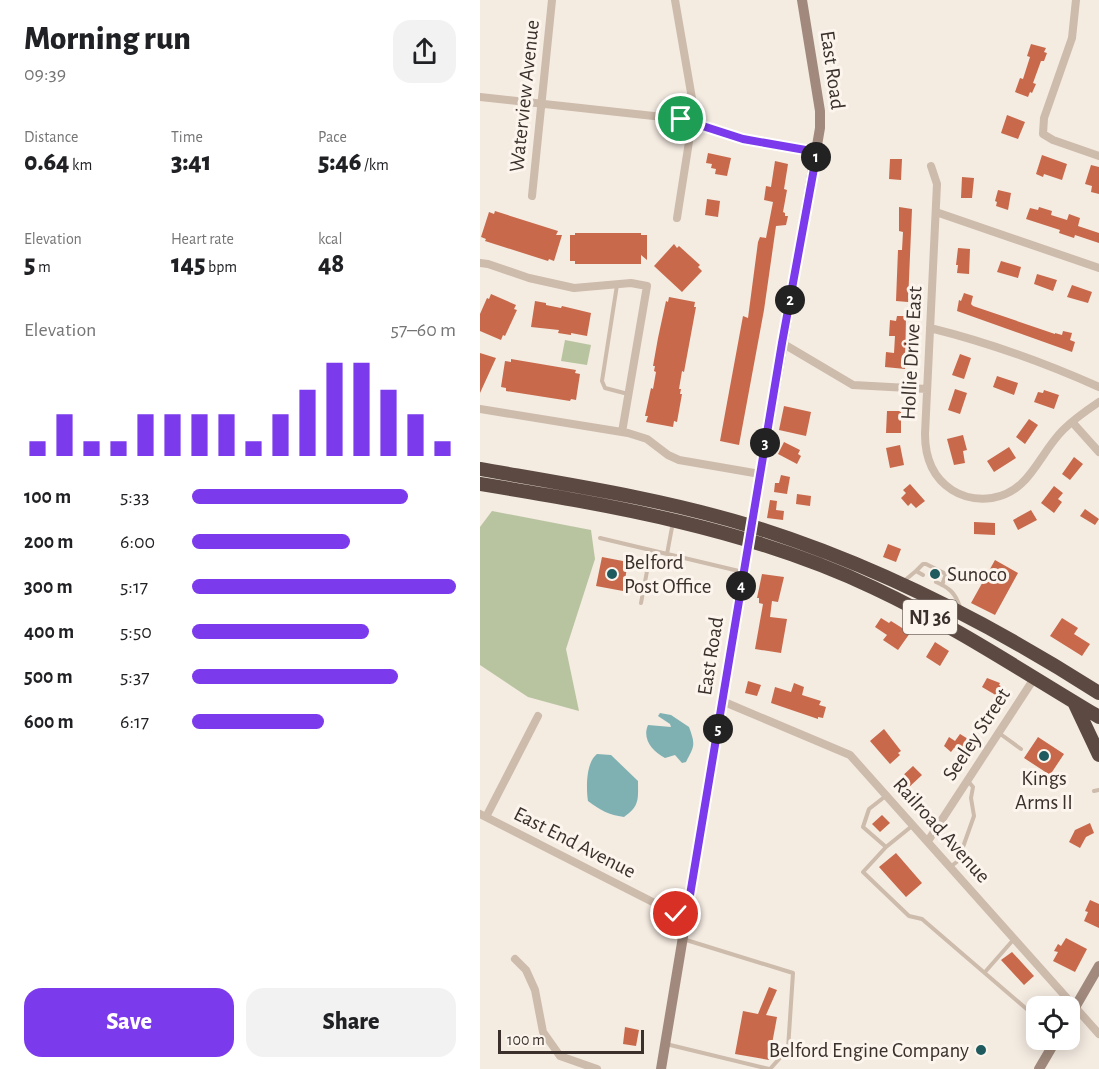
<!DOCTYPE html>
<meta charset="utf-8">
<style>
body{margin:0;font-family:"Alegreya Sans",sans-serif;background:#f2f2f2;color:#202124;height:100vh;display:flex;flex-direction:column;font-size:22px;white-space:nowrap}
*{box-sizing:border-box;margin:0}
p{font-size:20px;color:#757577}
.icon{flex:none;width:33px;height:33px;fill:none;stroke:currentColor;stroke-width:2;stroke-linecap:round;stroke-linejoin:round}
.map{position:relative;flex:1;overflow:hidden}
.panel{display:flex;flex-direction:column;background:#fff;width:480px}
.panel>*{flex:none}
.fabs{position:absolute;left:546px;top:996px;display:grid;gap:12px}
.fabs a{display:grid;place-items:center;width:54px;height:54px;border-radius:12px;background:#fff;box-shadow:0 3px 15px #0003;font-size:30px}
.scale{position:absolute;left:18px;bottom:15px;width:146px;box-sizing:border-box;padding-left:6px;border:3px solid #3b302b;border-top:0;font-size:16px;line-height:21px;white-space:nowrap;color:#3b302b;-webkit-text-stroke:4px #fbf5ee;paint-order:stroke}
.pin{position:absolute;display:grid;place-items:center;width:51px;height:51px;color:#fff;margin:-26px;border:3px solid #fff;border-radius:50%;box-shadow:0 2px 6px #0007}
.km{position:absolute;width:30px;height:30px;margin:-15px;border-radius:50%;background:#222;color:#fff;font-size:16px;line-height:30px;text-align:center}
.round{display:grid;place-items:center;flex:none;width:63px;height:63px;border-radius:18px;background:#f2f2f2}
.headline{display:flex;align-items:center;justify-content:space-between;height:102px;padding:0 24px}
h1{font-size:33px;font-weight:800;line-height:45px}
.figures{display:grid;grid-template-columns:repeat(3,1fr);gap:9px;height:102px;padding:6px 24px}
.figures div{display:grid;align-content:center}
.figures b{font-size:26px;font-weight:800}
.figures small{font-size:16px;font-weight:400}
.figures p{font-size:16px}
.chart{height:168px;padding:12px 24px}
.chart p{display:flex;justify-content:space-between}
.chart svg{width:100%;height:108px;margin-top:6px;stroke:#7c3aed;stroke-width:6}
.button{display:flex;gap:12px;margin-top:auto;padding:12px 24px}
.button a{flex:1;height:69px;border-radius:18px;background:#7c3aed;color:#fff;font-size:24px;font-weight:800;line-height:69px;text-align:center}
.button a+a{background:#f2f2f2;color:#202124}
ul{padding:0 24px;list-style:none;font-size:20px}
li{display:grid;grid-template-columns:96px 72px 1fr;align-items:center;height:45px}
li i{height:15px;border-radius:8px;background:#7c3aed}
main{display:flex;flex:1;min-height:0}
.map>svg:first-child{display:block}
</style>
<main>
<section class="panel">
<div class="headline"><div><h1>Morning run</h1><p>09:39</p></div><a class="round"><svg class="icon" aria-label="share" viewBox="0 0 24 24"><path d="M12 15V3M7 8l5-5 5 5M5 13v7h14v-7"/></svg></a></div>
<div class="figures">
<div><p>Distance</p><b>0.64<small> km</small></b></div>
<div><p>Time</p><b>3:41</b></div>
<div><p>Pace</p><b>5:46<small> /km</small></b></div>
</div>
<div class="figures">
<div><p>Elevation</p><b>5<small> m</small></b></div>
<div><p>Heart rate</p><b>145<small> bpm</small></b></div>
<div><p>kcal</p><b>48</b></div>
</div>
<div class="chart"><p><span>Elevation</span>57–60 m</p>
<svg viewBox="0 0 160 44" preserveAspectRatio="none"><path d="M5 44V38M15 44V27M25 44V38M35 44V38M45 44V27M55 44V27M65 44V27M75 44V27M85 44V38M95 44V27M105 44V17M115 44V6M125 44V6M135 44V17M145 44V27M155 44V38"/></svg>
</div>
<ul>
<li><b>100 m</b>5:33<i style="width:82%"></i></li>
<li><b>200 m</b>6:00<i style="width:60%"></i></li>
<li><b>300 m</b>5:17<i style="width:100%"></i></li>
<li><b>400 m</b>5:50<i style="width:67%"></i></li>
<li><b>500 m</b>5:37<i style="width:78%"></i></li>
<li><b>600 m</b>6:17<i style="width:50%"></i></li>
</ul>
<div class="button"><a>Save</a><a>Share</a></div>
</section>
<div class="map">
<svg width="619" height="1069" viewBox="0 0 619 1069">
<rect width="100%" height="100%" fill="#f4ebe1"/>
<path fill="#b8c4a0" d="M85,340L111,345L107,365L81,361Z
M12,511L111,530L115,559L86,649L99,711L48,697L0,665V527Z"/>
<path fill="#7fb0b2" d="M180,713L191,715L209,727C216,746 214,746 206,762L202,763L195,755L185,758C172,751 162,739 168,725L191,727L190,724L178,716Z
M117,754L131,755L158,781C158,799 160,806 144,817C129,815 120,810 108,801C106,788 106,762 117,754Z"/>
<path fill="#c8694b" d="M551,44L566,48L564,52L567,53L564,61H561L553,83L556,84L552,93L550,92L548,97L535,92L540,78L543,79L550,57L547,56Z
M527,115L545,122L538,139L521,133Z
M228,153L251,158L247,176L235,174L236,169L231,168L232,164L226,163Z
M562,155L587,164L582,180L564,174L563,177L556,174Z
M410,159H422L421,180L409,179Z
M295,161L308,164L304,189L307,190L303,212L305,213V216H308L306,225L296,226L284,310L259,445L240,441L263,316L268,318L278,242L280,237L286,238L293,202L284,200L286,186L291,187Z
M611,165L619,167V194L611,192L612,186L605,184Z
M482,177L494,178L492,198H481Z
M518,190L531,193L528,210L516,206L517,202L515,201Z
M227,199L240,201L238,217L225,215Z
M419,207L432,209L428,302L416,301L418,250H422L423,232L419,231Z
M559,207L572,211L571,215L587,220L589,214L600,218L598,226L619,233V243L595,235L594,238L579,233L580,230L546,219L550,208L558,210Z
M15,211L78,231L76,235H82L74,261L69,259L68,261L5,241L6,239L1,237L9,212L14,214Z
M95,233H161V235H167V260L161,255V264H95V261H90V235H95Z
M194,244L197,248L199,246L220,265L218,267L222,271L202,292L174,266Z
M478,248L490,249L489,274L477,273L478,265H476Z
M521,261L541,267L538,278L517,272Z
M557,274L577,280L573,291L554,284Z
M592,285L612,292L608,303L587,297Z
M484,293L493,296L491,304L493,306L575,334V333L582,335L583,331L592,333L590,340L595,342L592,352L477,311L479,300L481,301Z
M11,294L36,305L34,309L37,310L25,336L23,335L21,340L0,331V314L7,298L9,299Z
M189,297L215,302L214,307H216L204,372L202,371L199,389H201L200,394H202L197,422L194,421L193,427L166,422L168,416H165L171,388L173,389L176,372L174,371L175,366H173L178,338L186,301L188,302Z
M55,301L66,303V305L81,308L82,306L111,313L107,336L91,333V335L78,333L79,330L51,327Z
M417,316H426L425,369L405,367L406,352L414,353L415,336H409L410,320L416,321Z
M0,353L16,358L0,393Z
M480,354L491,358L484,379L472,375Z
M31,359L96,370L95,373L100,374L96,400L91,399L90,401L26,391V388L21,387L25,361L31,362Z
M517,376L538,383L534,395L513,387Z
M475,389L487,393L480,414L468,410Z
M564,390L579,395L574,409L554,402L558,392L563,393Z
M304,406L331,412L326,436L299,430Z
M407,411H421V433H406Z
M549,419L558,425L545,444L536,437Z
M483,435L487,450L483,451L485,463L474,465L467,439Z
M304,442L320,450L318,454L321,456L317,464L298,454Z
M420,445L424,465L410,468L406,448Z
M529,447L536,458L514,472L507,461Z
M594,457L603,464L590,480L582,474Z
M301,475L310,477L307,494L294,492L295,483H299Z
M430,484L445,501L436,508L431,503L428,506L421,498L426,493L423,490Z
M574,486L583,493L578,499L582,502L574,513L561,503Z
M317,494L331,496L330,506L316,504Z
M290,500L297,501L296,510L304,511L303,520L287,518Z
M605,509L619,519L615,525L600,516Z
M551,510L557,520L538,530L533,520Z
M494,522L515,523V535L494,534Z
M408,544L421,549L416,562L403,557Z
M122,557L148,562L143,591L116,586Z
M515,560L538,573L515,615L491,603Z
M282,574L304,577L298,602L292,601L290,617L307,619L301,653L275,649L283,604L279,603V598H277Z
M401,618L409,623L411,621L430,633L418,650L403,640L407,635L395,627Z
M582,618L598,628L594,634L610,644L602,656L570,636Z
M455,642L469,651L460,666L446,657Z
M507,678L520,683L519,685L524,688L519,697L502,687Z
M268,681L281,685L277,696L265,693Z
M314,683L324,687L322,695L341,701L339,705L346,707L343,718L338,717V719L291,703L295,687L311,692Z
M404,729L421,751L418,753L420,755L410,764L390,741Z
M480,734L493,742L484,755L474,748L471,752L464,746L469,737L475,741Z
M558,737L584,754L570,775L544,758Z
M433,766L442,775L427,789L419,779Z
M402,815L410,823L400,832L392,824Z
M610,823L614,833L606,837L600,848L589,842L595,830Z
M416,853L442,883L426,897L399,867Z
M610,900L619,904V928L604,921L608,912L605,911Z
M586,938L607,949L595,972L573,961L578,952L574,951L578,944L581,946Z
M532,952L554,976L544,985L521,960Z
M289,987L297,990L286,1015L297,1017L289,1060L255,1054L263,1011L278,1014Z
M145,1027L159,1030L156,1046L143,1044Z"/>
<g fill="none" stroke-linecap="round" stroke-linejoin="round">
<path stroke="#cdbbac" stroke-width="4" d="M137,285L122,381L125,388L148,394
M120,538L263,572
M187,554L193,522
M436,571L443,564H446L466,574L462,585
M424,581L436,571L443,575
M456,582C470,588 475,593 480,607
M161,603L171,550
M519,733L541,749
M614,791L619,790
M407,795L389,809L383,827L406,847L432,826
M406,847L383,872L429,916L442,919L556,1017
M470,867L478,861L494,816L491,798L493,787L488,781
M203,939L313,973L308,1049L290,1069
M505,972L534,939
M186,1044L289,1069"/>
<path stroke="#cdbbac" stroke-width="8" d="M195,0L214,110L197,218
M596,0L592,38L564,118L563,134L573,140L619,156
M0,97L201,119L263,139L337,151
M451,166L457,184L445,434C445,456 452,477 472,490C483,497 498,500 512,498C550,492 558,455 583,430C593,420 607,410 619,402
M52,196L72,0
M456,212L619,268
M0,263L8,264L49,278L94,288L151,283L167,286L142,432
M450,328C507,342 565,363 619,387
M302,343L373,385L447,389
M0,409L148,433L167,439L188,455L199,460L280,474
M593,423L619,452
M242,701L370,755L619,1034
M0,814L206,919
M6,817L58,716
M448,841L555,677
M35,959L46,970L55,990L63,1032L80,1056L117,1069"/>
<path stroke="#a18a7d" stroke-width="10" d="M590,1016L619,966
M181,1069L269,540L340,128V111L322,0
M559,1069L576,1040"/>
<path stroke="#5c4a42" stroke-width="14" d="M0,469C91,485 183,499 271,526C394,564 511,624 619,693
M0,484C134,506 270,529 394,588C473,625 545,673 619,717
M594,702L619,755"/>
</g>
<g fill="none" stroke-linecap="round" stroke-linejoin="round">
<defs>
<path id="route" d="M196,914L206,919L302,343L337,152L263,139L201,119"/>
</defs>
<use href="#route" stroke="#fff" stroke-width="12"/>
<use href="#route" stroke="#7c3aed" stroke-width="8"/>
</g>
<g fill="#1f5a5e" stroke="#fbf5ee" stroke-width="2">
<circle cx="132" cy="574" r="6"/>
<circle cx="455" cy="574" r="6"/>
<circle cx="564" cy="756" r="6"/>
<circle cx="501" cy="1050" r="6"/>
</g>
<g text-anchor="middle" stroke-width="6" stroke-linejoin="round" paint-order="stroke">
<rect fill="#fbf5ee" stroke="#756b66" stroke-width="1.5" x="423" y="600" width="54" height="34" rx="4.5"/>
<g font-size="20" font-weight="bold" fill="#3b302b">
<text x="450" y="624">NJ 36</text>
</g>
<g font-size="21" fill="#3b302b" stroke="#fbf5ee">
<text transform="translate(353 70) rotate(82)" y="7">East Road</text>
<text transform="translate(44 96) rotate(-84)" y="7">Waterview Avenue</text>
<text transform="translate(431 353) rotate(-87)" y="7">Hollie Drive East</text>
<text transform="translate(230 656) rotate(-81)" y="7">East Road</text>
<text transform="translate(496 734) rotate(-57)" y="7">Seeley Street</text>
<text transform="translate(462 830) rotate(48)" y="7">Railroad Avenue</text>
<text transform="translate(95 842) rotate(27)" y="7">East End Avenue</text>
</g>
<g font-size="21" fill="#3b302b" stroke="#fbf5ee" text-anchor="start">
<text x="144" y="569">Belford<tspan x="144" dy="24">Post Office</tspan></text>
<text x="467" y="581">Sunoco</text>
<text x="564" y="785" text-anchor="middle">Kings<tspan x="564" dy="24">Arms II</tspan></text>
<text x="489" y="1057" text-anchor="end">Belford Engine Company</text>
</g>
</g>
</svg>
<div class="fabs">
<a><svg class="icon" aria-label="locate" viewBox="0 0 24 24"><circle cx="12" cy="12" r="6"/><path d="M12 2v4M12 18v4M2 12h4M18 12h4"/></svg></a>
</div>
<div class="scale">100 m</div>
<div class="pin" style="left:201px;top:119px;background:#1e9e55"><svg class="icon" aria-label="arrive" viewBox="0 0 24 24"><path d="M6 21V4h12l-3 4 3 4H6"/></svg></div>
<div class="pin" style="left:196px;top:914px;background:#d93025"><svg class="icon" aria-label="check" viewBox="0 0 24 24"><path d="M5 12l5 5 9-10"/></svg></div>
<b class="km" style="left:336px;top:157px">1</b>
<b class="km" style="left:310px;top:300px">2</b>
<b class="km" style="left:285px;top:443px">3</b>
<b class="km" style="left:261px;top:586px">4</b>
<b class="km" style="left:238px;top:729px">5</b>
</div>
</main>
